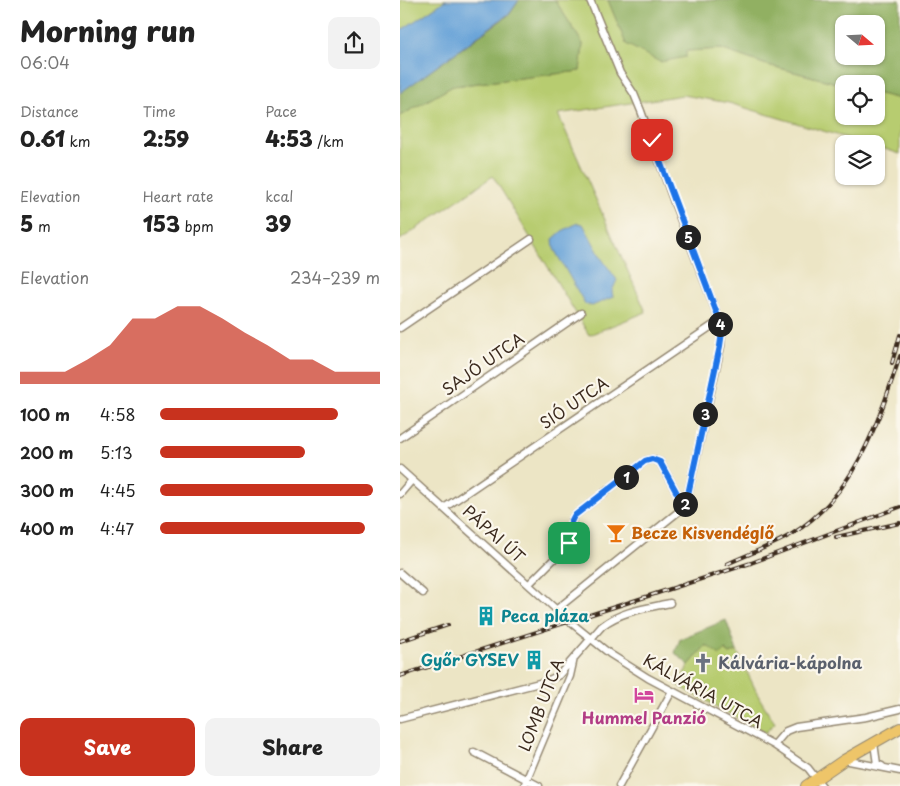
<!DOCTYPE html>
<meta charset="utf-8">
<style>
body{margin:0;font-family:"Playpen Sans",sans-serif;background:#f2f2f2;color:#222;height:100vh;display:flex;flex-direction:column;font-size:19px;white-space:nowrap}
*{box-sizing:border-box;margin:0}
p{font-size:16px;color:#767676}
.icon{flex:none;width:28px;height:28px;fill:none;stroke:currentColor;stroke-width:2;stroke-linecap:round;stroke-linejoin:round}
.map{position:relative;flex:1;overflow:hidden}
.drawer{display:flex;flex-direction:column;background:#fff;width:400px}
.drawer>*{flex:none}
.needle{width:32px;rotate:109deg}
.fabs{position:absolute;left:435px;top:15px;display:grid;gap:10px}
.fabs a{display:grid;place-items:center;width:50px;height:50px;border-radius:10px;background:#fff;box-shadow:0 1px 4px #0004;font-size:25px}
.pin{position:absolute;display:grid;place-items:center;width:42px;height:42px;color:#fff;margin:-21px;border-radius:10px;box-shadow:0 2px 8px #0006}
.km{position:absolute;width:25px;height:25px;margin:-12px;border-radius:50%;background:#222;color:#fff;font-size:14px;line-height:25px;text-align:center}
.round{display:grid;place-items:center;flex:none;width:52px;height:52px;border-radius:10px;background:#f2f2f2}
.head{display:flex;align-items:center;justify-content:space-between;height:85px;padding:0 20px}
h1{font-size:28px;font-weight:800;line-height:38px}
.stats{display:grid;grid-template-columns:repeat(3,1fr);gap:8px;height:85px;padding:5px 20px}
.stats div{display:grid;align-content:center}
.stats b{font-size:21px;font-weight:800}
.stats small{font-size:14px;font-weight:400}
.stats p{font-size:14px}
.chart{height:140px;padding:10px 20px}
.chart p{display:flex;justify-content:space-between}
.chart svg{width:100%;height:90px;margin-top:5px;fill:#c8321e;opacity:.7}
.action{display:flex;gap:10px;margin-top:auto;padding:10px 20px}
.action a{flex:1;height:58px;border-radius:10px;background:#c8321e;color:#fff;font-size:20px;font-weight:800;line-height:58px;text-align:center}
.action a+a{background:#f2f2f2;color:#222}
ul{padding:0 20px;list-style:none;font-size:16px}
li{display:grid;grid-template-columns:80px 60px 1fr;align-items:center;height:38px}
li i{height:12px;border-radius:6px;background:#c8321e}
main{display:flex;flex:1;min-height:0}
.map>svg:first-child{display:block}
</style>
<main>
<section class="drawer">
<div class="head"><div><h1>Morning run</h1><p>06:04</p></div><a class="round"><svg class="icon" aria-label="share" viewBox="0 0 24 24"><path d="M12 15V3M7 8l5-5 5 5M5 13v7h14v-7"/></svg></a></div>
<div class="stats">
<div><p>Distance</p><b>0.61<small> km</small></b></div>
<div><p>Time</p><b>2:59</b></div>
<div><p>Pace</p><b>4:53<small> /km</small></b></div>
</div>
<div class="stats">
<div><p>Elevation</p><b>5<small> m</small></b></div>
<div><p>Heart rate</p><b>153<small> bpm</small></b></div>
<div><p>kcal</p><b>39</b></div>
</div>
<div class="chart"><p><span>Elevation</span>234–239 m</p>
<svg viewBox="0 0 160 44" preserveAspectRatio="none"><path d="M0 44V38L10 38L20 38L30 32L40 25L50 12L60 12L70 6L80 6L90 12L100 19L110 25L120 32L130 32L140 38L150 38L160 38V44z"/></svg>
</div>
<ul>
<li><b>100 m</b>4:58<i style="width:81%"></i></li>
<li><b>200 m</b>5:13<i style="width:66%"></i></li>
<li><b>300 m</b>4:45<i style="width:97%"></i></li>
<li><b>400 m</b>4:47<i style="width:93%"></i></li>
</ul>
<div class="action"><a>Save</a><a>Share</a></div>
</section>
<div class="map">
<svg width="500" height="786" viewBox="0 0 500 786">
<rect width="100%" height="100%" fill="#fbf7ec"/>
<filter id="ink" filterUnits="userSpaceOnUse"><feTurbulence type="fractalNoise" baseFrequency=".02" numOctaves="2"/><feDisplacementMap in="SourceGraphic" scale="10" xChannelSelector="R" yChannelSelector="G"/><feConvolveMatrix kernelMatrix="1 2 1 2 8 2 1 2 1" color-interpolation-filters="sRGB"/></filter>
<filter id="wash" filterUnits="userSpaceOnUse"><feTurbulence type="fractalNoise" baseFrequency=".0096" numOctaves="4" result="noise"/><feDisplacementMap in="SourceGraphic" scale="20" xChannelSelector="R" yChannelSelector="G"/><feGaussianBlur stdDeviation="1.12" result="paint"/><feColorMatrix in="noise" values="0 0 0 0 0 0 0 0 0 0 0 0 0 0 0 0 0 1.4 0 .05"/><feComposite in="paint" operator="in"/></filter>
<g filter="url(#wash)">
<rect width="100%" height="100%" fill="#ece5c5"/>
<path fill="#b7cc6f" stroke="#797b46" d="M0,0H46L0,31Z
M155,0H208L226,43L286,51L321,49L364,64L444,85V116H476V93L500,99V154L476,146V144H467L329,103L283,95L158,114L246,312L189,335L93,176L0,240V116L53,86L180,71L183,44Z
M306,645L325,650L330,654L337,651L360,699L375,723L365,733L277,685L289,665Z"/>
<path fill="#91b062" stroke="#666d40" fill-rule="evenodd" d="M119,0H155L183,44L180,71L53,86L0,116V93L110,14Z
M208,0H500V99L476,93V84L444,85L364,64L321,49L286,51V57L260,62L226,44ZM444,24H476V56H444Z
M326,620L337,651L330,654L325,650L320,655L306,645L289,665L275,653L280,639Z"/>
<path fill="#67a3d8" stroke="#51667b" d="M46,0H119L110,13L0,93V31Z
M178,223L183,224L202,259L217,280L212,291L213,297L192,306L185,304L154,249L153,239L162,231Z"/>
</g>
<g filter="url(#ink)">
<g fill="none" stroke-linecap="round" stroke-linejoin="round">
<defs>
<path id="minor" d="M0,328L131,239
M0,438L181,313
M0,469L169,621L210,654L248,678L374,745L408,768L422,786
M0,494L12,480
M44,508L319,321
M0,573L23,593
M129,584L166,547C171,537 169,526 174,516L245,461L252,459L260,462L284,506
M157,609L278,512L287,499L321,346L322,332L319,319L275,205L241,111L234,94L220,73L190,0
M0,719L147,681L159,675L202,626C221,611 247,608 270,603
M474,743L477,764L482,766
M374,745L386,731L396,727L466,717L500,709
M74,752L139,786
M444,760L500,771
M124,786L170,676L174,658
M219,786L272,691"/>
<path id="primary" d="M406,786L444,760L500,728"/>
</defs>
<use href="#minor" stroke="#948872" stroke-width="9"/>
<use href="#primary" stroke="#948872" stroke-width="12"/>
<use href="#minor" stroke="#fff" stroke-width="6"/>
<use href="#primary" stroke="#eec569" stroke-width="10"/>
<defs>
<path id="rail" d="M492,363L500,335
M436,537L500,523
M327,564C348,554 372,546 392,534C455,495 478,423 500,356
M0,641L48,625
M0,676L351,563L500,507"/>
</defs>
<use href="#rail" stroke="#3b2a1e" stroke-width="4"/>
<use href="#rail" stroke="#fbf7ec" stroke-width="2" stroke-dasharray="5.5" stroke-linecap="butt"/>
</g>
</g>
<g fill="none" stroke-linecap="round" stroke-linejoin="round" filter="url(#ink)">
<defs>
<path id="route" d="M169,543L171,522L174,516L245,461L252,459L260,462L284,506L287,499L320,346L322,332L319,319L252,140"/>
</defs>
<use href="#route" stroke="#fff" stroke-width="10"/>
<use href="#route" stroke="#1a73e8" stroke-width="6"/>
</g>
<defs>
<symbol id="bar-bare" viewBox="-9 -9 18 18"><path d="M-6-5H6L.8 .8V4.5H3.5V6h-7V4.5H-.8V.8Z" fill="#e8710a" stroke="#fbf7ec" stroke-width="2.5" paint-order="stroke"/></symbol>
<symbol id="building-bare" viewBox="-9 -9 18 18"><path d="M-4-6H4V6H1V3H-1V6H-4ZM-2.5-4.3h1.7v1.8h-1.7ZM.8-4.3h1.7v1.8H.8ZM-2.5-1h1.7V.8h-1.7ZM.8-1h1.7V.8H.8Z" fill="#0f9aa8" stroke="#fbf7ec" stroke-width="2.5" paint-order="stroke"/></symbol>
<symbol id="church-bare" viewBox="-9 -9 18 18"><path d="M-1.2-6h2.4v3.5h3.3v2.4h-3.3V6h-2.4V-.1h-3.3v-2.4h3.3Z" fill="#6b7280" stroke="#fbf7ec" stroke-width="2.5" paint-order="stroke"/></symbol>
<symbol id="hotel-bare" viewBox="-9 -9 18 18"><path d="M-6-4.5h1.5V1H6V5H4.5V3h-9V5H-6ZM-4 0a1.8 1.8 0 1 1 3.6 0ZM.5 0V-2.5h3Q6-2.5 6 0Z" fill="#d1479c" stroke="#fbf7ec" stroke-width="2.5" paint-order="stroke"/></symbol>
</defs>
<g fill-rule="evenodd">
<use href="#bar-bare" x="202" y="519" width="28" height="28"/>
<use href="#building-bare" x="72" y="602" width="28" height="28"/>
<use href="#building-bare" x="120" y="646" width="28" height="28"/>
<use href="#church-bare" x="289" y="649" width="28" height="28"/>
<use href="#hotel-bare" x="230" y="681" width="28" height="28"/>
</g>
<g text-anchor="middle" stroke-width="4.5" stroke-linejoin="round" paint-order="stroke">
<g font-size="16" fill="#3b2a1e" stroke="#fbf7ec">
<text transform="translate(83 364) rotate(-35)" y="6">SAJÓ UTCA</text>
<text transform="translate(174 403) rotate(-34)" y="6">SIÓ UTCA</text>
<text transform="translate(94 534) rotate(42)" y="6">PÁPAI ÚT</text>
<text transform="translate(303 691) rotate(29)" y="6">KÁLVÁRIA UTCA</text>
<text transform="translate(141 705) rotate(-69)" y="6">LOMB UTCA</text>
</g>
<g font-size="16" font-weight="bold" fill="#c56008" stroke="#fbf7ec" text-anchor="start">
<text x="231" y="539">Becze Kisvendéglő</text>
</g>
<g font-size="16" font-weight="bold" fill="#0d838f" stroke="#fbf7ec" text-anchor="start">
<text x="101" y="622">Peca pláza</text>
<text x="119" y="666" text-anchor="end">Győr GYSEV</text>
</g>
<g font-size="16" font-weight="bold" fill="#5b616d" stroke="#fbf7ec" text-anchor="start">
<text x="318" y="669">Kálvária-kápolna</text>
</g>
<g font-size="16" font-weight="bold" fill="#b23c85" stroke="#fbf7ec">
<text x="244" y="724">Hummel Panzió</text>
</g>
</g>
</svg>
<div class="fabs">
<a><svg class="needle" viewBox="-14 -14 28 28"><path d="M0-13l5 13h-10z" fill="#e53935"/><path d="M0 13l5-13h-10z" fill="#767676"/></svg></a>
<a><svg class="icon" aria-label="locate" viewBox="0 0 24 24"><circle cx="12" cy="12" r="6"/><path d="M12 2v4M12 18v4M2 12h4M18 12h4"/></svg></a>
<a><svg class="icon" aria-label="layers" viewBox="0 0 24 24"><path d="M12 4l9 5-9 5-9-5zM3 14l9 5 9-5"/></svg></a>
</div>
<div class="pin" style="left:169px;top:543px;background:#1e9e55"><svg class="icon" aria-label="arrive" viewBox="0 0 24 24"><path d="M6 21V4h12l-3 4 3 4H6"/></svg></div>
<div class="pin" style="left:252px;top:140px;background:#d93025"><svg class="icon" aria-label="check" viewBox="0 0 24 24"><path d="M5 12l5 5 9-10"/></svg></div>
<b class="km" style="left:226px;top:477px">1</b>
<b class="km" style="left:285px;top:504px">2</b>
<b class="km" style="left:305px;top:414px">3</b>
<b class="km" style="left:320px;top:324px">4</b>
<b class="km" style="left:288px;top:237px">5</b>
</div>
</main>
